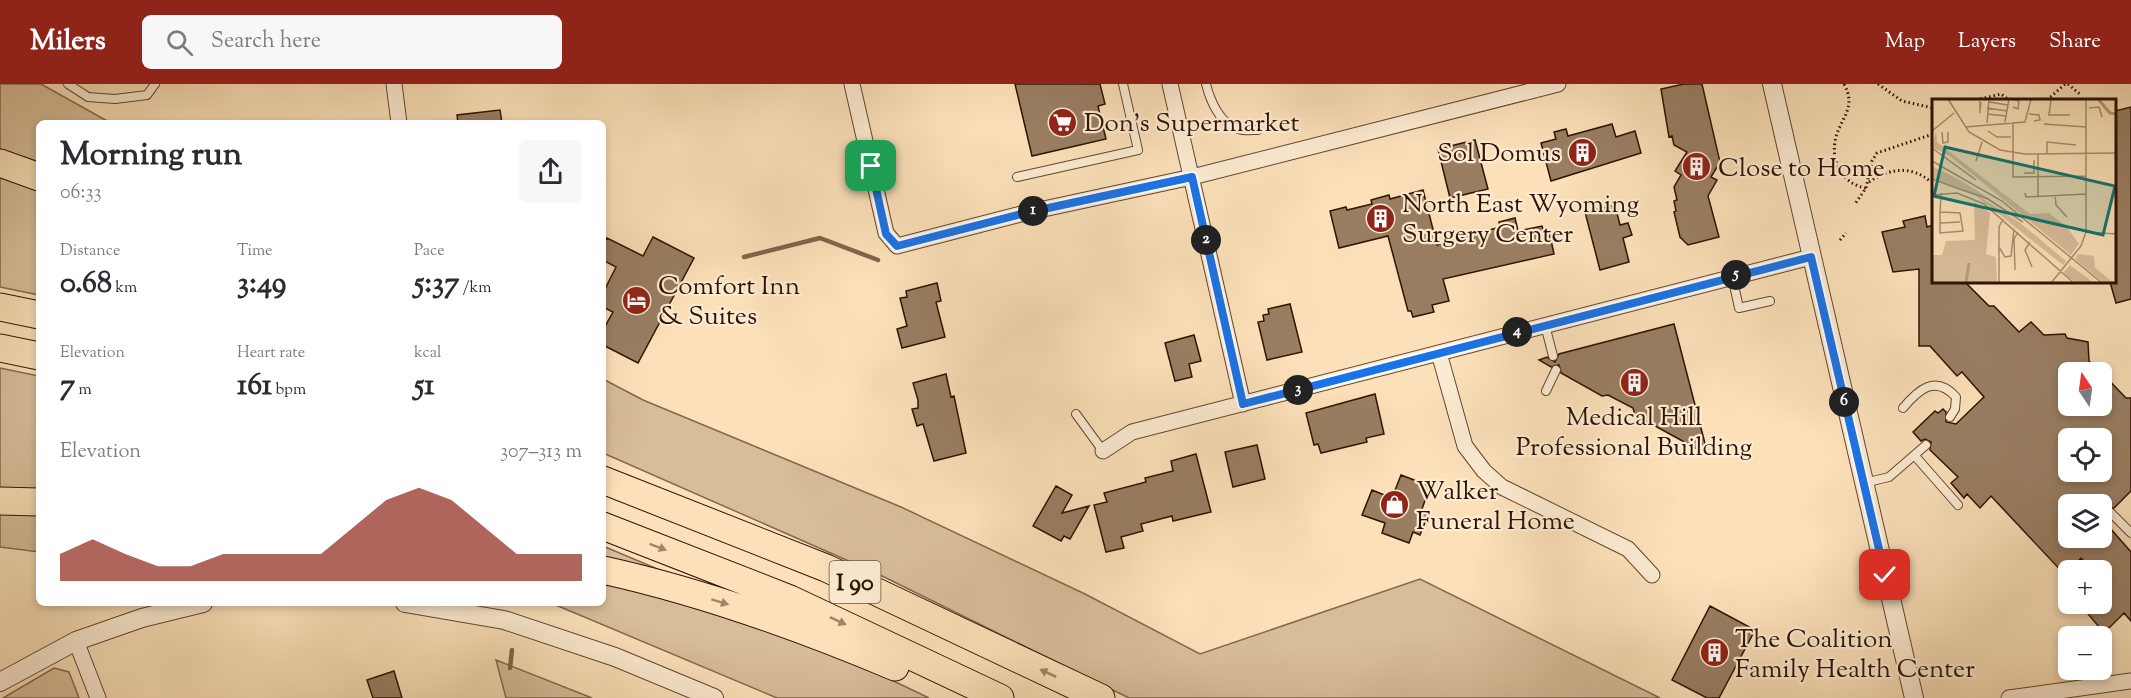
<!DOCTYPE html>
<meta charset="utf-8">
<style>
body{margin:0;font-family:"Sorts Mill Goudy",serif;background:#f7f7f7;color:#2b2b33;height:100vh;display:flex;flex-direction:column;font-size:22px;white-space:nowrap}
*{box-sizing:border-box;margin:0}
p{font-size:20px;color:#7c7c81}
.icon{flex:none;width:33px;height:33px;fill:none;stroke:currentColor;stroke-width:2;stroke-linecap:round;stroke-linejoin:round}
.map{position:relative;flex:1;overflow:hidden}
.sheet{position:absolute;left:36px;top:36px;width:570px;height:486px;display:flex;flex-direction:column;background:#fff;border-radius:9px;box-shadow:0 3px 9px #0003}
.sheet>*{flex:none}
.needle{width:39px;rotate:347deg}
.fabs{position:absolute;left:2058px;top:278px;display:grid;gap:12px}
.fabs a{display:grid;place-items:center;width:54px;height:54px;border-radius:9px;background:#fff;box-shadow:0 3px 9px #0003;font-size:30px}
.pin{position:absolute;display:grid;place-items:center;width:51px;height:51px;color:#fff;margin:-26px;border-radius:12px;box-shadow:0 3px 9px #0006}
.km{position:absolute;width:30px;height:30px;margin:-15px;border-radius:50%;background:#222;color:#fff;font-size:16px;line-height:30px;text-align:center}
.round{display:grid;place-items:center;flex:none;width:63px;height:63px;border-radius:9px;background:#f7f7f7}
.headline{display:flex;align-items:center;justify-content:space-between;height:102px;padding:0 24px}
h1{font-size:33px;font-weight:700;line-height:45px}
.stats{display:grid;grid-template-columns:repeat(3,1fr);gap:9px;height:102px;padding:6px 24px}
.stats div{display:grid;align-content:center}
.stats b{font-size:30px;font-weight:700}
.stats small{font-size:16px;font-weight:400}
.stats p{font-size:16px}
.chart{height:168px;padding:12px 24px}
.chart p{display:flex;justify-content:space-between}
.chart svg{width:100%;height:108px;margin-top:6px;fill:#8f2418;opacity:.7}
header{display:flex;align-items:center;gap:36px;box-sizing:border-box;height:84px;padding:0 30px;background:#8f2418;color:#fff}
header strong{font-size:28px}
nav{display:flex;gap:33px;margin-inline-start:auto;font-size:21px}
.search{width:420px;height:54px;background:#f7f7f7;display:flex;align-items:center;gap:15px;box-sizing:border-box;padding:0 21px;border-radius:9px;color:#7c7c81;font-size:22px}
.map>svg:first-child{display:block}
</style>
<header>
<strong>Milers</strong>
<div class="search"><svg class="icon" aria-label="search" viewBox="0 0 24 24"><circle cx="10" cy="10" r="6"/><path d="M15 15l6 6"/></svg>Search here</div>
<nav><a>Map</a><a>Layers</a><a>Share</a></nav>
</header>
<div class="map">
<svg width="2131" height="614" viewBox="0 0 2131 614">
<rect width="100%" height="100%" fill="#fbe0b9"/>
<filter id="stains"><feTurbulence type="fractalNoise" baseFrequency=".00333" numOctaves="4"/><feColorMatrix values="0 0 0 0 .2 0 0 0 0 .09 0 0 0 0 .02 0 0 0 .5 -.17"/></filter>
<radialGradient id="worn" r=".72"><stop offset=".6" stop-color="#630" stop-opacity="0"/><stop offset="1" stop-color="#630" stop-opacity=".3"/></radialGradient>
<path fill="#d8bd9a" stroke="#84684e" stroke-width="1.5" d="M0,0H41L111,39H39V78L0,65Z
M0,87L39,102V211L0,203Z
M0,284L39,292V410L0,408Z
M603,295L643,316L901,423L1085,510L1200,570L1420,495L1660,614H1129L876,489L603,369Z
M0,429L39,430V468L0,463Z
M603,462L707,506L603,479Z
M603,498L731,534L860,581L929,614H777L551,519H603Z
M496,576L592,614H506Z
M54,584L69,588L79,614H3Z"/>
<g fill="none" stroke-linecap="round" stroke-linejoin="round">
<path stroke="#80644b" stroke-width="4.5" d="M744,173L820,154L878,176
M510,584L512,566"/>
</g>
<path fill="#997e62" stroke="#2f1303" stroke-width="1.5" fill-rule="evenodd" d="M1015,0H1100L1105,20L1098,22L1106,55L1032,72Z
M1684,0H1702L1720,78L1711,93L1717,96L1708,112L1719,153L1688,161L1680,153L1674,128L1676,127L1674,117L1677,116L1674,103L1681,91L1675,87L1687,68L1674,61L1672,52L1669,53L1661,5Z
M2131,23V215L2116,219L2110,198H2115V27Z
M500,26L502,39H458L457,31Z
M1612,40L1616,53L1635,47L1641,69L1551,97L1541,59L1556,55L1554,48L1566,45L1568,52Z
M1475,56L1488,105L1450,114L1438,65Z
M1423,106L1437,161L1500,143L1499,138L1515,134L1518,147L1542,142L1544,148L1549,147L1554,170L1443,195L1449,217L1432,221L1434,228L1413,233L1411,227H1408L1388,152L1339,164L1330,127L1346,123L1347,126L1372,120L1371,116L1389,111L1390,115Z
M1615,121L1620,141L1628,139L1632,151L1623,154L1629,178L1600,186L1585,128Z
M1925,132L1927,143L1933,141V198H1965L1989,222H1994L2019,248L2031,238L2044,251L2065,250L2067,254L2088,258L2089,277L2101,288H2068V321H2102V289L2126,314H2131V407L2114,424H2107L2102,435L2131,468V537L2124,529L2104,549L2079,519H2102V486H2093L2081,474L2065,491L1991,412L1980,424L1967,410L1964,414L1951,399L1958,393L1930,366L1931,358L1925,355L1921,357L1913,348L1935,327L1938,329L1943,325L1946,328V338L1956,340L1984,313L1962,288L1957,292L1930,262H1919V185L1893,188L1882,148L1905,143L1903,137ZM2068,354H2102V387H2068ZM2068,420H2102V453H2068Z
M653,153L694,174L638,279L603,261V246L613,228L603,223V209L616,183L603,176V161L607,154L643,172Z
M937,199L941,217L936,218L945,253L902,264L897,245L907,242L900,214L907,213L906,207Z
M1290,220L1302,268L1267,276L1258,238L1264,237L1263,231L1269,230L1268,225Z
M1674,240L1708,371L1635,331L1633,324L1608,311L1602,312L1561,289L1559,281L1551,283L1539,276L1547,273L1555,278L1559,270Z
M1194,251L1201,277L1189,280L1192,293L1175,297L1165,259Z
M946,290L951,313L954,312L966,369L934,377L923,340L917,342L912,325L918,324V316L913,299Z
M1375,310L1384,350L1366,354L1367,358L1321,369L1318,360L1314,361L1306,329Z
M1257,361L1265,395L1233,403L1225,368Z
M1196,370L1211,428L1173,437L1172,432L1141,440L1143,447L1121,453L1124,464L1106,468L1094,421L1107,418L1104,409L1146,398L1145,394L1173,387L1171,377Z
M1401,391L1430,402L1421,428L1428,431L1420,451L1413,448L1409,459L1382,449L1385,439L1362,431L1372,406L1392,414Z
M1056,402L1072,411L1062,429L1089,422L1070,455L1064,452L1061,457L1033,442Z
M1710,522L1755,546L1719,614H1707L1672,596Z
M394,587L402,614H373L367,596Z"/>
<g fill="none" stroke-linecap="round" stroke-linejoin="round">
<defs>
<path id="service" d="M68,0L88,13L115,15L147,11L155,0
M1206,0C1210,16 1220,41 1239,45C1244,47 1252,46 1258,46
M1017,93L1138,66L1123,0
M1732,192L1739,224L1770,217
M1545,241L1553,272
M1546,307L1556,286
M1903,324C1918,306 1935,290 1956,313L1955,325L1950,333
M1076,330L1103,367
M1915,372L1958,421
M1864,399L1889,393L1926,361
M2111,429L2131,449"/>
<path id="minor" d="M394,0L399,39
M852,0L886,149L897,162L1025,129L1192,93L1558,0
M1170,0L1243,320
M1439,269L1465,362L1484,387L1502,403L1628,465L1652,491
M1103,367L1132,348L1811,173
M76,557L98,614
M2009,614L2131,597"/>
<path id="tertiary" d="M1772,0L1914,614
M405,519L504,536L615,573L714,614
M0,598L76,557L142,534L203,519"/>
<path id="motorway" d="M0,79L39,93
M0,223L39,231
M0,264L39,272
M603,396L826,484L1101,614
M0,417L39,418
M603,442L790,515L1000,614
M603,486C703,508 800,543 895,583"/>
</defs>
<use href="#service" stroke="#624630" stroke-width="10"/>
<use href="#minor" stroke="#624630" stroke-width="17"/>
<use href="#tertiary" stroke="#624630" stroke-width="20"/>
<use href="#motorway" stroke="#2f1303" stroke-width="29"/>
<path stroke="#2f1303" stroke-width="3" stroke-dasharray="1.5 3" stroke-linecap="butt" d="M1844,0C1858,25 1838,36 1835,58C1831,80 1845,101 1866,104L1855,120
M1878,0L1902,17L1933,24
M2068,0L2081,11
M1976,16L2001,10L2009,16
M2047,16L2065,0
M1869,98C1890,84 1911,81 1931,98
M1866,104L1872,77L1877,69L1933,50
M1840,156L1846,149"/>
<use href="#service" stroke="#fcebd2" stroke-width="8"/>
<use href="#minor" stroke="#fcebd2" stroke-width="15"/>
<use href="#tertiary" stroke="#fcebd2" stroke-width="18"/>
<use href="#motorway" stroke="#fbe0b9" stroke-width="27"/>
</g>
<defs><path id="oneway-solid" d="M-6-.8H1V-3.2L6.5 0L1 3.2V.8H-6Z" transform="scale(1.5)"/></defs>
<g fill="#9f8467">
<use href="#oneway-solid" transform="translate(658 463) rotate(21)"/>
<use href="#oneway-solid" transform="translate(720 518) rotate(17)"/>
<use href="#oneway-solid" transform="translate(838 537) rotate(25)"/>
<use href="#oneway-solid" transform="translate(1048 589) rotate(-155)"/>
</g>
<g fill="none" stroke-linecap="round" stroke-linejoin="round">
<defs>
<path id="route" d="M871,82L886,150L897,162L1025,129L1192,93L1243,320L1811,173L1885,491"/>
</defs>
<use href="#route" stroke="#fff" stroke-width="12"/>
<use href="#route" stroke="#1a73e8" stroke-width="8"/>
</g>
<defs>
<symbol id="supermarket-disc" viewBox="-11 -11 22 22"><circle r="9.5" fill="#8f2418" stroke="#fcebd2"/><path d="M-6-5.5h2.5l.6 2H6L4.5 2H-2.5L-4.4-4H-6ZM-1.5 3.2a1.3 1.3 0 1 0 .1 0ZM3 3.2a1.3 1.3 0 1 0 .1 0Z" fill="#fff"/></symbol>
<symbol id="building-disc" viewBox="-11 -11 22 22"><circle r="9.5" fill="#8f2418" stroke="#fcebd2"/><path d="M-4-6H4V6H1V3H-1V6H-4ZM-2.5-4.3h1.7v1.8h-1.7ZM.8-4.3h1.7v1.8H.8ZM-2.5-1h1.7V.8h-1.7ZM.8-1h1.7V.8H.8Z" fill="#fff"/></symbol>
<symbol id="hotel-disc" viewBox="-11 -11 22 22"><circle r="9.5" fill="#8f2418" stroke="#fcebd2"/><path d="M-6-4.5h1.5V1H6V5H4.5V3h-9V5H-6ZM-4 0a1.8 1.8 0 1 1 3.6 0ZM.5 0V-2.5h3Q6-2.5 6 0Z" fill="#fff"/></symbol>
<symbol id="shop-disc" viewBox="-11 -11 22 22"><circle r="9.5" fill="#8f2418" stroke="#fcebd2"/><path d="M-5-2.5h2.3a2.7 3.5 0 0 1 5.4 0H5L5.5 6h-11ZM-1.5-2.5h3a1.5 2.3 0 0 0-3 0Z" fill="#fff"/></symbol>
</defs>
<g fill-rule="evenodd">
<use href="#supermarket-disc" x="1046" y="22" width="33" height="33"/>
<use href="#building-disc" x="1566" y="52" width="33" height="33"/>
<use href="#building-disc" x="1680" y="66" width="33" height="33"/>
<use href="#building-disc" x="1364" y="118" width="33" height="33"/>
<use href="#hotel-disc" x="620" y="200" width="33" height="33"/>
<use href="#building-disc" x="1618" y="282" width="33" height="33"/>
<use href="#shop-disc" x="1378" y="404" width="33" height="33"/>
<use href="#building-disc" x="1698" y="552" width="33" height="33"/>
</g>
<g text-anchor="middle" stroke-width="4.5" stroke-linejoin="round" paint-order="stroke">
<rect fill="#fcebd2" stroke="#6c5441" stroke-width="1.5" x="829.5" y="477" width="51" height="42" rx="4.5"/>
<g font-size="24" font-weight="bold" fill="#2f1303">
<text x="855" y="506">I 90</text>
</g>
<g font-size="26" fill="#2f1303" stroke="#fcebd2" text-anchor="start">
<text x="1084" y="47">Don's Supermarket</text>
<text x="1561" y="77" text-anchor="end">Sol Domus</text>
<text x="1718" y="92">Close to Home</text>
<text x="1402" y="128">North East Wyoming<tspan x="1402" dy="30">Surgery Center</tspan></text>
<text x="658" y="210">Comfort Inn<tspan x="658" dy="30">&amp; Suites</tspan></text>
<text x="1634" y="341" text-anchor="middle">Medical Hill<tspan x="1634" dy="30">Professional Building</tspan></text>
<text x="1416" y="415">Walker<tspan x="1416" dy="30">Funeral Home</tspan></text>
<text x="1735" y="563">The Coalition<tspan x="1735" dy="30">Family Health Center</tspan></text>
</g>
</g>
<g transform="translate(1932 15)">
<rect width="184" height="184" fill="#fbe0b9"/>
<path d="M4,32L5,43L98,115L117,114L135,128L147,145L139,156L18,57L0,48ZM0,67L28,81L60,101L0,79ZM0,83L43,95L87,123L134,162L131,166L43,96ZM42,103L58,114L54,155L64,158L65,184H0V156H10L14,142L43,141ZM146,155L162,157L163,169L182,184H172L143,160ZM138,166L162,184H146L136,178L132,173Z" fill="#d8bd9a"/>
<path fill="none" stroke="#b69a7b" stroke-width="3" d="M166,0L178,14L185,15M34,184L37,164"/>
<path fill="none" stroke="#a98e70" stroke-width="1.5" d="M16,0L37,33L68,51L93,55L185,54M80,0L87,2L86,10L81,8M119,0L117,16H138M57,3L76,6M55,9L75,12M157,9L167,8L170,18M48,14V11L49,4L48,3V11M55,15L74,17M97,15L107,16L108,21L102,22M73,23L77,0M81,23V78L154,77M55,24L57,0M112,25L154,28M33,28L93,23L99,0M0,32L22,14M56,32L65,38H79M10,33L11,44L16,43V33M0,49L44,81M106,55V97M115,55V43L144,46M0,62L70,102L170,184M44,62L50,43M92,74H102V61M0,80L56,100L91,123M93,94L94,98L154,95M0,96L25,94L52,105L142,184M123,96L124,106L135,118M8,113L28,114L31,132L8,134V115L9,94M8,124L28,123M154,133L185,135M98,143L93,151L100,168M67,148L73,158L79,157L82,130M83,171L82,140L86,133M67,184V128L71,120M119,184L149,147L154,133V0"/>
<path fill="#0f766e" fill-opacity="0.15" stroke="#0f766e" stroke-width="3" d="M13,48L183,87L171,136L2,97Z"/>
<rect width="184" height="184" fill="none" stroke="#2f1303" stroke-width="3"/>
</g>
<rect width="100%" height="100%" filter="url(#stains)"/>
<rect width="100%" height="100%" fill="url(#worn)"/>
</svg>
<div class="fabs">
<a><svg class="needle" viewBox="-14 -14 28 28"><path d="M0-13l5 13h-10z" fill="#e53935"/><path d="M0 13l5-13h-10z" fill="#7c7c81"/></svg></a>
<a><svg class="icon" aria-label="locate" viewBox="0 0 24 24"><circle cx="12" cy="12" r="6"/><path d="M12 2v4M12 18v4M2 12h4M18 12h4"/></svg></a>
<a><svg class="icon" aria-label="layers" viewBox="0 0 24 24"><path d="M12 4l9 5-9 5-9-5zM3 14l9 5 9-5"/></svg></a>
<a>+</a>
<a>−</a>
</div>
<div class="pin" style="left:871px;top:82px;background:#1e9e55"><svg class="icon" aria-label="arrive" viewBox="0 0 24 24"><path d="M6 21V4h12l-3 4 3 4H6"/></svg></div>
<div class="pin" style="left:1885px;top:491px;background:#d93025"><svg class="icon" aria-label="check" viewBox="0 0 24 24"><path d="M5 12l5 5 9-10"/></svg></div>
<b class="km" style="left:1033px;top:127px">1</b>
<b class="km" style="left:1206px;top:156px">2</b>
<b class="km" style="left:1298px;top:306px">3</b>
<b class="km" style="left:1517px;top:248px">4</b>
<b class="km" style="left:1736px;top:191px">5</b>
<b class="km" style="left:1844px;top:318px">6</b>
<section class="sheet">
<div class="headline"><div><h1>Morning run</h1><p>06:33</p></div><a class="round"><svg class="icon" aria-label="share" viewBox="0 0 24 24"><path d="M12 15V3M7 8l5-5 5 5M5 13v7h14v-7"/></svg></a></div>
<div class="stats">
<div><p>Distance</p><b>0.68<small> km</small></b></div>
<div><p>Time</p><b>3:49</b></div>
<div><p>Pace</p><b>5:37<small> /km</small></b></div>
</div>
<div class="stats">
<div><p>Elevation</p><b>7<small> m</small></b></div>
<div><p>Heart rate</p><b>161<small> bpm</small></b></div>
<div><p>kcal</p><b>51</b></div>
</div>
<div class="chart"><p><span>Elevation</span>307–313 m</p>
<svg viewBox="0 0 160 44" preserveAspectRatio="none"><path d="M0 44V33L10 27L20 33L30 38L40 38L50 33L60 33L70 33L80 33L90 22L100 11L110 6L120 11L130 22L140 33L150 33L160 33V44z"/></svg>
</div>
</section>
</div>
